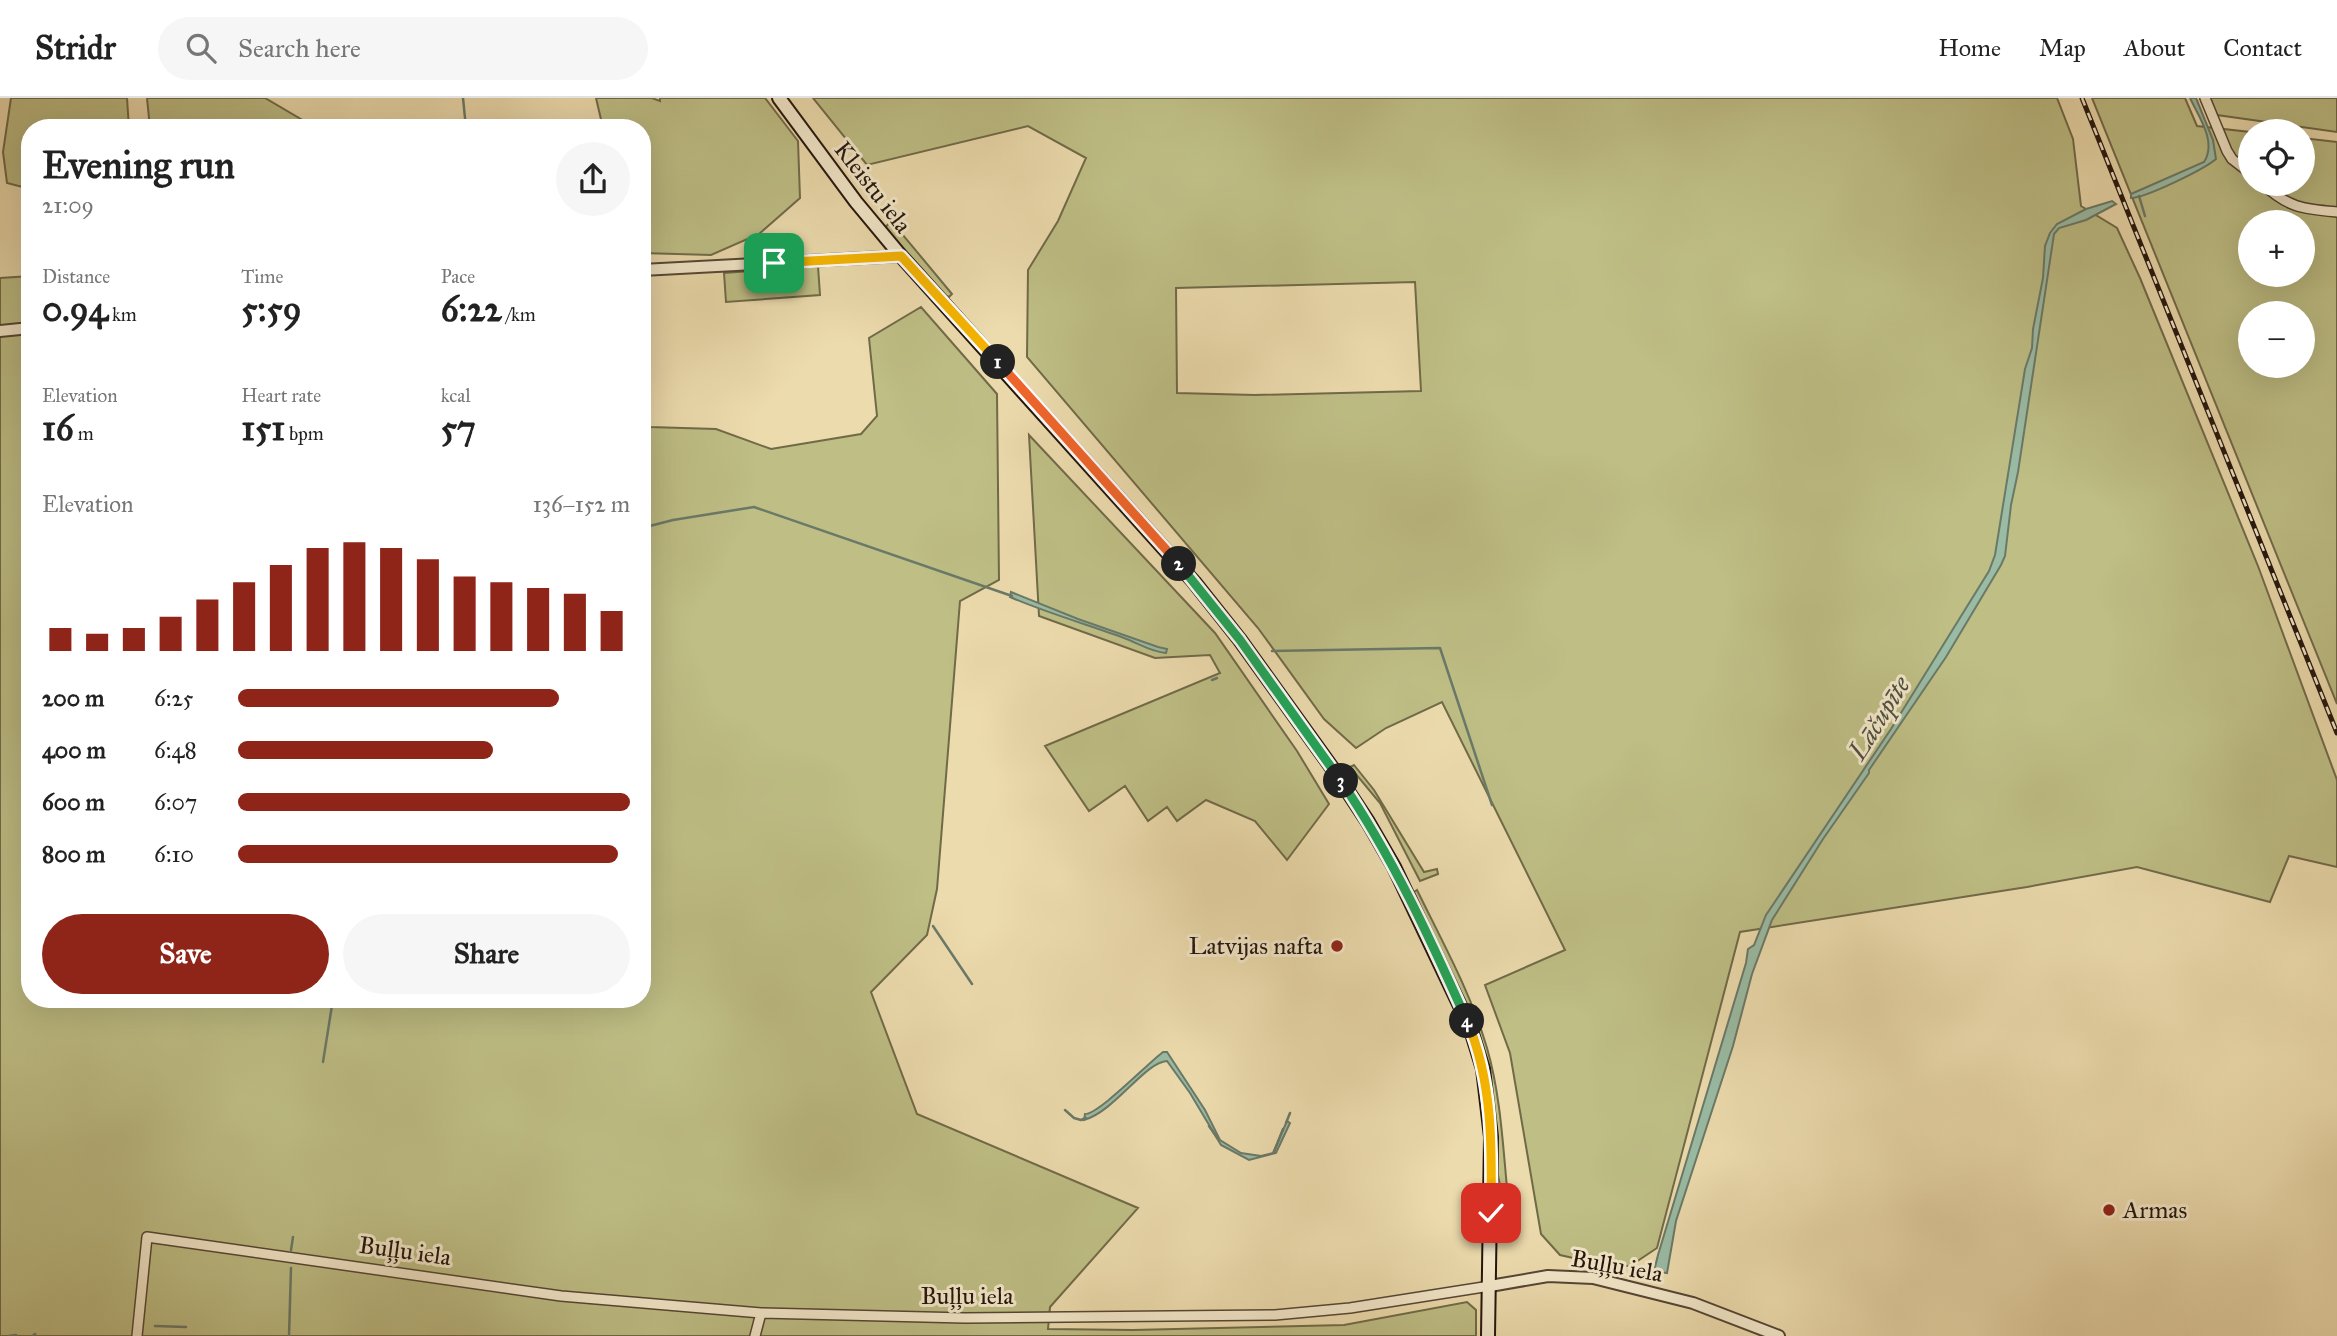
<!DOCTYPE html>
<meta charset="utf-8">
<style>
body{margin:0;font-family:"IM FELL Great Primer",serif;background:#f6f6f6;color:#222;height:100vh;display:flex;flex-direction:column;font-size:26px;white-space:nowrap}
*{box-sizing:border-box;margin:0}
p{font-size:23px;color:#767676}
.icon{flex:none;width:38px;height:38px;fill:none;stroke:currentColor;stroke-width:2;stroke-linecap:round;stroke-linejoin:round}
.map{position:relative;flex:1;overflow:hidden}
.details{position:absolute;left:21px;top:21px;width:630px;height:889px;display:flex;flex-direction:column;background:#fff;border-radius:28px;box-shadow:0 7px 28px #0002}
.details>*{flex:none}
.tools{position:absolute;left:2238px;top:21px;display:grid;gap:14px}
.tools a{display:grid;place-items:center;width:77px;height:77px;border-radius:50%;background:#fff;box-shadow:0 7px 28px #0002;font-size:35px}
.pin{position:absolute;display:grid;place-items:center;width:60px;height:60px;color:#fff;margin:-30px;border-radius:14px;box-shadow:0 4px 10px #0006}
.km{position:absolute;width:35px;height:35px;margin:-18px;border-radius:50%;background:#222;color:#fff;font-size:19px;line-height:35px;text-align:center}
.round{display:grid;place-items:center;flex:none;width:74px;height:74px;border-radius:37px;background:#f6f6f6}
.overview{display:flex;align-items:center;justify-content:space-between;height:119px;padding:0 21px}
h1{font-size:38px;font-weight:800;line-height:52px}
.metrics{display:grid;grid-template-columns:repeat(3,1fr);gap:10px;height:119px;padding:7px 21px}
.metrics div{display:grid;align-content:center}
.metrics b{font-size:35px;font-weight:800}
.metrics small{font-size:19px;font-weight:400}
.metrics p{font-size:19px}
.chart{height:196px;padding:14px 21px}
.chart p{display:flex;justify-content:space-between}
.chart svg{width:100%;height:126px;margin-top:7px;stroke:#8f2418;stroke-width:6}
.cta{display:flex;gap:14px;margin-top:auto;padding:14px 21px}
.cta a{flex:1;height:80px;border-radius:42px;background:#8f2418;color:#fff;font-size:28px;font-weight:800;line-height:80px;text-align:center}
.cta a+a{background:#f6f6f6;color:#222}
ul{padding:0 21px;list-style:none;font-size:23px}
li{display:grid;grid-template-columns:112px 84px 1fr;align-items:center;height:52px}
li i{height:18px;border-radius:9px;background:#8f2418}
header{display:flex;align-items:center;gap:42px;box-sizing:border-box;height:98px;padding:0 35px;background:#fff;border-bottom:2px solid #e0e0e0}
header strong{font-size:33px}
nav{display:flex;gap:38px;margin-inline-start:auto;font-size:24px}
.search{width:490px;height:63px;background:#f6f6f6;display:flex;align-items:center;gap:18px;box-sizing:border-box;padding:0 24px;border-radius:38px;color:#767676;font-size:26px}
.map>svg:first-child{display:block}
</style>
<header>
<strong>Stridr</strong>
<div class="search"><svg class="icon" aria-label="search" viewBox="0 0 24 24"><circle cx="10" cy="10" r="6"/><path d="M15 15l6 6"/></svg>Search here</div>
<nav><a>Home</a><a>Map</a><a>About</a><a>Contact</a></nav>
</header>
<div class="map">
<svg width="2337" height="1238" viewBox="0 0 2337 1238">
<rect width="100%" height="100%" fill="#ecdbad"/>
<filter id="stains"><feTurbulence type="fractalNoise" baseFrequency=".00286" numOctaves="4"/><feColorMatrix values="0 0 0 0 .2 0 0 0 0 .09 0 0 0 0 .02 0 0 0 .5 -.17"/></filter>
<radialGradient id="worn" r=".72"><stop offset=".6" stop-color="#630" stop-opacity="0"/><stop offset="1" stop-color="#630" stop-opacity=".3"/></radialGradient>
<path fill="#bebe85" stroke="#706a49" stroke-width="2" fill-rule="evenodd" d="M11,0H127L129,30H30V91L7,85L3,54Z
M147,0H265L316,30H150Z
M596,0H652L660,3V0H765L798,43L800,100L759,136L711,157L642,155V30H603Z
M813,0H2057L2073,41L2081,108L2117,130L2140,180L2258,468L2337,682V769L2289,758L2270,804L2137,769L2027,789L1740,834L1657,1150L1630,1168L1604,1167L1560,1157L1541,1136L1510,955L1485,887L1565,852L1442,604L1386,630L1356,650L1324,621L1258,530L1027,259L1028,172L1058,123L1086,60L1028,28L867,67ZM1415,184L1421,293L1255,297L1177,295L1176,190Z
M2092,0H2185L2197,28L2250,34V86H2303V40L2337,44V606ZM2250,124H2303V177H2250ZM2250,215H2303V268H2250Z
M2210,0H2337V34L2217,17Z
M890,124L893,125L952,196L949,199L944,197L884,131Z
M818,168L820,197L726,204L724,175Z
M30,178V901H642V244L650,329L716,331L771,351L861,336L877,318L869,240L921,209L997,296L999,482L960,503L937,791L927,837L871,894L917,1016L1138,1110L1050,1209L1048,1231L1133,1232L1344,1227L1467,1204L1476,1212V1238H0V180Z
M1029,337L1215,535L1297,653L1329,706L1287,762L1255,723L1206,702L1177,723L1167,709L1148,723L1125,688L1089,713L1045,648L1220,575L1210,557L1155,560L1039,518Z
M1354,667L1374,692L1424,774L1437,771L1438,776L1420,783L1380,705L1350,669Z
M1417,792C1442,843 1471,895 1487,950C1501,998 1503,1051 1508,1100L1503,1104L1498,1077L1496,1023L1489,982L1471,920L1414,794Z"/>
<path fill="#9abca5" stroke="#6a7968" stroke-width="2" d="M2190,0H2196L2213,42L2216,61C2203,72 2145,100 2131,100V96L2204,64C2217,44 2199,19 2190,0Z
M2112,103L2116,106L2086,122L2059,130L2054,136L2018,374L2011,407L2005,458L2001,467L1946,559L1869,672V675L1823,741L1772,822L1752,876L1733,948L1676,1123L1667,1175L1654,1173L1658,1157L1746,865L1748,851L1754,847L1766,817L1891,631L1989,473L1995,457L2025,271L2032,250L2033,231L2043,180L2045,148L2050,135L2057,126L2086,111Z
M1011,494L1078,521L1158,549L1167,551L1166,555C1151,554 1138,545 1124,540C1086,526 1047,515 1010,499Z
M1163,954H1167L1205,1012L1220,1042L1241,1055L1261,1058L1273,1055L1287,1023L1290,1025L1276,1055L1249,1062L1221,1047L1190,995L1167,963C1145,964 1114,1014 1084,1022L1085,1016C1099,1016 1147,966 1163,954Z"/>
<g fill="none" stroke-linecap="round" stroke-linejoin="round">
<path stroke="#6a7968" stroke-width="2.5" d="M463,0L466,30
M2139,98L2145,118
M642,430L673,422L754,409L1012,498
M1272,553L1440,550L1492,707
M1212,582L1217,580
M933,828L972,886
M323,964L333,901
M1065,1012L1074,1020L1081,1022L1086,1020
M1286,1025L1290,1015
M1209,1028L1218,1041
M1274,1054L1283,1031
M291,1152L293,1139
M155,1228L186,1229
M9,1238L16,1237
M33,1238L35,1236
M289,1238L291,1170"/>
<defs>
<path id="minor" d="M2205,0L2227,53L2232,61L2250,75
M2263,86C2288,110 2304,111 2337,114
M137,1238L147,1139L561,1198L761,1215L965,1220L1275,1217L1350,1210L1490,1188
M755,1238L761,1215"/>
<path id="tertiary" d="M642,172L901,158
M0,233L30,230
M1490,1188L1548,1178L1593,1180L1693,1205L1779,1238"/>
<path id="secondary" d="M779,0L856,104L901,158L1194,484L1240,542L1335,674L1368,724L1394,769L1470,929L1483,971L1491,1039L1488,1238"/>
</defs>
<use href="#minor" stroke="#554635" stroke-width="12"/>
<use href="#tertiary" stroke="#554635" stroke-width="14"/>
<use href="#secondary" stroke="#23150d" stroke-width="16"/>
<use href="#minor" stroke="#f3e8ca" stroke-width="9"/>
<use href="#tertiary" stroke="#f3e8ca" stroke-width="10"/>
<use href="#secondary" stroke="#f3e8ca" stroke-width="12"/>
<defs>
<path id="rail" d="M2082,0L2337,635"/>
</defs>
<use href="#rail" stroke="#23150d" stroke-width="5"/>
<use href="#rail" stroke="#f3e8ca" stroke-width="2.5" stroke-dasharray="8" stroke-linecap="butt"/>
</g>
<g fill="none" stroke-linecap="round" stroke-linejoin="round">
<defs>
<path id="split-1" d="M774,165L901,158L998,264"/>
<path id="split-2" d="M998,264L1179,466"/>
<path id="split-3" d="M1179,466L1240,542L1341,683"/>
<path id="split-4" d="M1341,683C1392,758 1430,840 1467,923"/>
<path id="split-5" d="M1467,923C1493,983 1492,1051 1491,1115"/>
</defs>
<use href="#split-1" stroke="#fff" stroke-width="14"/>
<use href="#split-2" stroke="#fff" stroke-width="14"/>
<use href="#split-3" stroke="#fff" stroke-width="14"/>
<use href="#split-4" stroke="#fff" stroke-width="14"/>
<use href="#split-5" stroke="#fff" stroke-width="14"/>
<use href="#split-1" stroke="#f5b400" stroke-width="9"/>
<use href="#split-2" stroke="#f0652b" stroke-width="9"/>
<use href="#split-3" stroke="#22a559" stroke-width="9"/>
<use href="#split-4" stroke="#22a559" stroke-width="9"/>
<use href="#split-5" stroke="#f5b400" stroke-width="9"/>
</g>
<g fill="#8f2418" stroke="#f3e8ca" stroke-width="2.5">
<circle cx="1337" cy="848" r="7"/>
<circle cx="2109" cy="1112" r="7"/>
</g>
<g text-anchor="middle" stroke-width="6" stroke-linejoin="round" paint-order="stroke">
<g font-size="24" fill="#23150d" stroke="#f3e8ca">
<text transform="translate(873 89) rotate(52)" y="8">Kleistu iela</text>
<text transform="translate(405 1153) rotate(8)" y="8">Buļļu iela</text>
<text transform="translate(1617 1168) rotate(10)" y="8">Buļļu iela</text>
<text x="967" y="1206">Buļļu iela</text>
</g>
<g font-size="24" fill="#23150d" stroke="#f3e8ca" text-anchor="end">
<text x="1323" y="856">Latvijas nafta</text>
<text x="2123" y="1120" text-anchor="start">Armas</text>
</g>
<g font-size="26" font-style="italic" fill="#4d4f42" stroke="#f3e8ca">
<text transform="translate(1879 620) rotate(-58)" y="9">Lāčupīte</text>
</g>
</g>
<rect width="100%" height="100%" filter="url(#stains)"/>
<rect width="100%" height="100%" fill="url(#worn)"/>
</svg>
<div class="tools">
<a><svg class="icon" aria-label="locate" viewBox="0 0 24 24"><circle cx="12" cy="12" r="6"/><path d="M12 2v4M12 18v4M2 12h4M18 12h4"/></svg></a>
<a>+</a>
<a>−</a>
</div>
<div class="pin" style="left:774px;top:165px;background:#1e9e55"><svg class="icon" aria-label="arrive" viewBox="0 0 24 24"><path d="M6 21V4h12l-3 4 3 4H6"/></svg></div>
<div class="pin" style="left:1491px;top:1115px;background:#d93025"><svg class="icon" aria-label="check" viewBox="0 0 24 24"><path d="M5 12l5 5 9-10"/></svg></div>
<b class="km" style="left:998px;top:264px">1</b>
<b class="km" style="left:1179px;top:466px">2</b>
<b class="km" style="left:1341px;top:683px">3</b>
<b class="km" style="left:1467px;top:923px">4</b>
<section class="details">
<div class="overview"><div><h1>Evening run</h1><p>21:09</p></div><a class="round"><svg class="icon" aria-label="share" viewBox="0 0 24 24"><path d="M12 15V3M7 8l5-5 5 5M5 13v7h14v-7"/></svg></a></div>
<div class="metrics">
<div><p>Distance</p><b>0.94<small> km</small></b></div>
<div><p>Time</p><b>5:59</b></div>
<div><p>Pace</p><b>6:22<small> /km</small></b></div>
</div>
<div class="metrics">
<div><p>Elevation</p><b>16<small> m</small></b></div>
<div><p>Heart rate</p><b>151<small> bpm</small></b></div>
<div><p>kcal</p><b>57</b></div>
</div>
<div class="chart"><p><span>Elevation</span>136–152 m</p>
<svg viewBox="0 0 160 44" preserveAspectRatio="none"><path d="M5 44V36M15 44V38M25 44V36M35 44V32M45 44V26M55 44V20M65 44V14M75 44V8M85 44V6M95 44V8M105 44V12M115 44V18M125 44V20M135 44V22M145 44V24M155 44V30"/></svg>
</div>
<ul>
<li><b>200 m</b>6:25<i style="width:82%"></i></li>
<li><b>400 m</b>6:48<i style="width:65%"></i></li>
<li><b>600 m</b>6:07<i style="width:100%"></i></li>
<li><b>800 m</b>6:10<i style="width:97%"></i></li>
</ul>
<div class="cta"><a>Save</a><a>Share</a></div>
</section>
</div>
